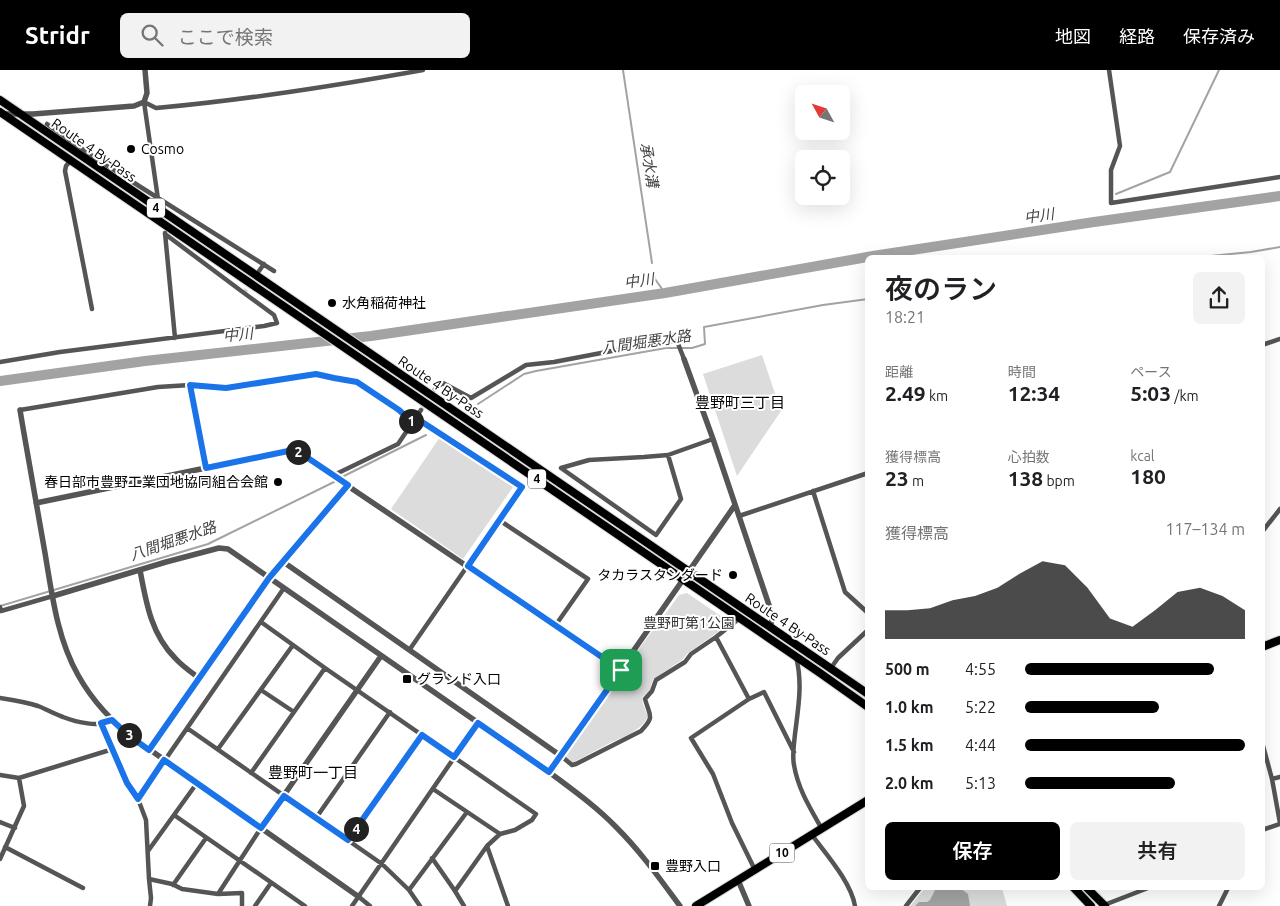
<!DOCTYPE html>
<html lang="ja">
<meta charset="utf-8">
<style>
body{margin:0;font-family:Ubuntu,"Noto Sans JP",sans-serif;background:#f2f2f2;color:#202124;height:100vh;display:flex;flex-direction:column;font-size:19px;white-space:nowrap}
*{box-sizing:border-box;margin:0}
p{font-size:16px;color:#757577}
.icon{flex:none;width:28px;height:28px;fill:none;stroke:currentColor;stroke-width:2;stroke-linecap:round;stroke-linejoin:round}
.map{position:relative;flex:1;overflow:hidden}
.details{position:absolute;left:865px;top:185px;width:400px;height:635px;display:flex;flex-direction:column;background:#fff;border-radius:8px;box-shadow:0 5px 20px #0002}
.details>*{flex:none}
.needle{width:32px;rotate:310deg}
.fabs{position:absolute;left:795px;top:15px;display:grid;gap:10px}
.fabs a{display:grid;place-items:center;width:55px;height:55px;border-radius:8px;background:#fff;box-shadow:0 5px 20px #0002;font-size:25px}
.pin{position:absolute;display:grid;place-items:center;width:42px;height:42px;color:#fff;margin:-21px;border-radius:10px;box-shadow:0 2px 8px #0006}
.km{position:absolute;width:25px;height:25px;margin:-12px;border-radius:50%;background:#222;color:#fff;font-size:14px;line-height:25px;text-align:center}
.round{display:grid;place-items:center;flex:none;width:52px;height:52px;border-radius:8px;background:#f2f2f2}
.head{display:flex;align-items:center;justify-content:space-between;height:85px;padding:0 20px}
h1{font-size:28px;font-weight:600;line-height:38px}
.stats{display:grid;grid-template-columns:repeat(3,1fr);gap:8px;height:85px;padding:5px 20px}
.stats div{display:grid;align-content:center}
.stats b{font-size:21px;font-weight:600}
.stats small{font-size:14px;font-weight:400}
.stats p{font-size:14px}
.chart{height:140px;padding:10px 20px}
.chart p{display:flex;justify-content:space-between}
.chart svg{width:100%;height:90px;margin-top:5px;fill:#000;opacity:.7}
.action{display:flex;gap:10px;margin-top:auto;padding:10px 20px}
.action a{flex:1;height:58px;border-radius:8px;background:#000;color:#fff;font-size:20px;font-weight:600;line-height:58px;text-align:center}
.action a+a{background:#f2f2f2;color:#202124}
ul{padding:0 20px;list-style:none;font-size:16px}
li{display:grid;grid-template-columns:80px 60px 1fr;align-items:center;height:38px}
li i{height:12px;border-radius:6px;background:#000}
header{display:flex;align-items:center;gap:30px;box-sizing:border-box;height:70px;padding:0 25px;background:#000;color:#fff}
header strong{font-size:24px}
nav{display:flex;gap:28px;margin-inline-start:auto;font-size:18px}
.search{width:350px;height:45px;background:#f2f2f2;display:flex;align-items:center;gap:12px;box-sizing:border-box;padding:0 18px;border-radius:8px;color:#757577;font-size:19px}
.map>svg:first-child{display:block}
</style>
<header>
<strong>Stridr</strong>
<div class="search"><svg class="icon" aria-label="search" viewBox="0 0 24 24"><circle cx="10" cy="10" r="6"/><path d="M15 15l6 6"/></svg>ここで検索</div>
<nav><a>地図</a><a>経路</a><a>保存済み</a></nav>
</header>
<div class="map">
<svg width="1280" height="836" viewBox="0 0 1280 836">
<rect width="100%" height="100%" fill="#fff"/>
<path fill="#dcdcdc" d="M762,285L781,341L737,406L703,304Z
M440,367L513,417L463,489L391,439Z
M687,523L731,553L688,583L682,590L653,609L650,619L642,628L643,634L648,647C639,662 625,666 610,673C598,679 586,686 574,692H571L564,687L646,569L661,550L679,525Z
M925,818H1002L1007,836H910Z"/>
<path fill="#a3a3a3" d="M936,818H947L954,819L956,818H960L968,824L970,836H915L919,832H927L930,830Z"/>
<g fill="none" stroke-linecap="round" stroke-linejoin="round">
<path stroke="#a3a3a3" stroke-width="2" d="M623,0L652,193
M1116,124L1170,102L1219,0
M1190,188L1251,182L1280,177
M654,201L655,209L665,223
M478,334L524,304L536,301L666,278H692L705,274L704,257L823,235L868,229
M340,408L426,365
M0,536L208,474L336,411"/>
<path stroke="#a3a3a3" stroke-width="10" d="M0,311L145,291L371,266L665,223L873,186L1094,152L1280,126"/>
<path stroke="#d9d9d9" stroke-width="4.5" stroke-dasharray="4.5 2" stroke-linecap="butt" d="M244,223L257,204
M421,340L435,319"/>
<defs>
<path id="primary" d="M1262,577L1280,570
M696,836L868,730"/>
<path id="trunk" d="M0,30L868,624
M0,42L820,603L868,637
M1074,818L1091,836
M1087,818L1105,836"/>
</defs>
<use href="#primary" stroke="#dbdbdb" stroke-width="10"/>
<use href="#trunk" stroke="#dbdbdb" stroke-width="10"/>
<path stroke="#555" stroke-width="4.5" d="M1109,0L1120,76L1111,100V133L1280,107
M144,32L156,38C246,30 334,16 423,0
M144,32L158,129
M47,54L88,83L139,116L274,201
M71,90L66,96L65,101L92,239
M165,163L175,268
M259,201L264,194
M1262,275L1280,269
M0,292L60,282L264,256L277,253L274,245L244,223L165,164
M190,315L206,398
M435,319L443,313L471,328L526,295L554,292L643,275L677,271L684,289
M20,340L158,317L190,315L226,318L316,304L334,308L357,312L399,340L413,353
M668,385L681,429L656,465L561,398L589,390L644,387Z
M668,385L713,369
M334,405L398,374L421,340
M813,421L845,522L868,543
M739,446L868,403
M499,450L588,509L555,556
M1262,462L1280,439
M0,537L1,541L53,526
M261,552L325,598L536,744L532,750L515,760L500,764L487,776L455,821
M716,567L749,629
M410,579L522,417L416,348
M796,587C803,613 798,639 795,664C794,674 792,686 794,695C798,719 810,738 822,759
M831,598L838,588L868,560
M261,620L294,642
M0,628C13,630 26,632 38,636C46,639 54,644 63,647C76,652 99,658 112,650
M101,653L127,713L138,729L146,750L149,809L151,828L150,836
M187,658L382,794L409,820L420,836
M1262,672L1272,709L1280,753
M218,679L293,575
M561,686L572,695L576,694L641,661C655,646 650,647 645,629L652,621L656,610L685,592L691,584L716,567L740,548
M251,703L325,598
M0,705L19,708L113,679
M1272,709L1280,707
M433,719L500,764
M138,729L284,518
M174,745L305,836
M316,748L390,642
M0,752L15,758
M1262,760L1280,754
M812,765C826,784 851,812 855,836
M348,770L422,665
M487,776L508,836
M5,777L83,818
M148,781L197,713
M432,788L455,821L464,836
M0,789L24,736L19,708
M755,800L732,753L713,704L691,668L749,629L764,622L794,682
M149,809L172,814L182,819L218,824L242,823V836
M173,815L206,768
M409,820L467,742
M218,824L261,758
M359,827L370,836
M1104,835L1148,818
M255,836L271,813
M352,836L478,653
M906,836L920,818
M1219,836L1228,818"/>
<path stroke="#555" stroke-width="5.5" d="M2,44H33L134,36L144,32L147,23L145,0
M684,289L713,369L773,547L770,557
M20,340C28,388 37,436 45,483C52,524 57,568 78,605C93,632 114,654 139,672L359,827
M36,433L293,380L296,381L621,600
M282,491L561,686
M140,500C146,532 151,564 175,588C182,596 191,602 199,608
M53,526L166,492L219,478L228,479L549,702C573,720 597,737 617,758C641,782 660,809 680,836
M149,680L269,508L348,415
M549,702L735,435
M261,758L381,586
M738,810L749,836"/>
<use href="#primary" stroke="#000" stroke-width="8"/>
<use href="#trunk" stroke="#000" stroke-width="8"/>
</g>
<g fill="none" stroke-linecap="round" stroke-linejoin="round">
<defs>
<path id="route" d="M316,304L334,308L357,312L399,340L413,353L416,348L522,417L468,496L621,600L549,702L478,653L454,687L422,665L348,770L284,726L261,758L164,690L138,729L127,713L101,653L112,650L128,665L149,680L269,508L348,415L296,380H293L206,398L190,315L226,318Z"/>
</defs>
<use href="#route" stroke="#fff" stroke-width="10"/>
<use href="#route" stroke="#1a73e8" stroke-width="6"/>
</g>
<g fill="#000" stroke="#fff" stroke-width="2">
<circle cx="131" cy="79" r="5"/>
<circle cx="332" cy="233" r="5"/>
<circle cx="278" cy="412" r="5"/>
<circle cx="733" cy="505" r="5"/>
<rect x="402" y="604" width="10" height="10" rx="2.5"/>
<rect x="650" y="791" width="10" height="10" rx="2.5"/>
</g>
<g text-anchor="middle" stroke-width="4" stroke-linejoin="round" paint-order="stroke">
<g fill="#fff" stroke="#4c4c4c" stroke-width="1">
<rect x="147" y="128.5" width="18" height="19" rx="4"/>
<rect x="528" y="399.5" width="18" height="19" rx="4"/>
<rect x="769.5" y="773.5" width="25" height="19" rx="4"/>
</g>
<g font-size="12" font-weight="bold" fill="#000">
<text x="156" y="142">4</text>
<text x="537" y="413">4</text>
<text x="782" y="787">10</text>
</g>
<g font-size="14" fill="#000" stroke="#fff" text-anchor="start">
<text x="141" y="84">Cosmo</text>
<text x="342" y="238">水角稲荷神社</text>
<text x="268" y="417" text-anchor="end">春日部市豊野工業団地協同組合会館</text>
<text x="723" y="510" text-anchor="end">タカラスタンダード</text>
<text x="417" y="614">グランド入口</text>
<text x="665" y="801">豊野入口</text>
</g>
<g font-size="14" fill="#000" stroke="#fff">
<text transform="translate(94 80) rotate(35)" y="5">Route 4 By-Pass</text>
<text transform="translate(441 317) rotate(34)" y="5">Route 4 By-Pass</text>
<text transform="translate(788 554) rotate(34)" y="5">Route 4 By-Pass</text>
</g>
<g font-size="14" fill="#333" stroke="#fff">
<text x="689" y="558">豊野町第1公園</text>
</g>
<g font-size="15" font-style="italic" fill="#444" stroke="#fff">
<text transform="translate(649 95) rotate(81)" y="5">承水溝</text>
<text transform="translate(1039 146) rotate(-8)" y="5">中川</text>
<text transform="translate(639 211) rotate(-8)" y="5">中川</text>
<text transform="translate(238 265) rotate(-6)" y="5">中川</text>
<text transform="translate(646 272) rotate(-8)" y="5">八間堀悪水路</text>
<text transform="translate(173 471) rotate(-19)" y="5">八間堀悪水路</text>
</g>
<g font-size="15" fill="#000" stroke="#fff">
<text x="740" y="338">豊野町三丁目</text>
<text x="313" y="708">豊野町一丁目</text>
</g>
</g>
</svg>
<div class="fabs">
<a><svg class="needle" viewBox="-14 -14 28 28"><path d="M0-13l5 13h-10z" fill="#e53935"/><path d="M0 13l5-13h-10z" fill="#757577"/></svg></a>
<a><svg class="icon" aria-label="locate" viewBox="0 0 24 24"><circle cx="12" cy="12" r="6"/><path d="M12 2v4M12 18v4M2 12h4M18 12h4"/></svg></a>
</div>
<div class="pin" style="left:621px;top:600px;background:#1e9e55"><svg class="icon" aria-label="arrive" viewBox="0 0 24 24"><path d="M6 21V4h12l-3 4 3 4H6"/></svg></div>
<b class="km" style="left:411px;top:351px">1</b>
<b class="km" style="left:298px;top:382px">2</b>
<b class="km" style="left:129px;top:665px">3</b>
<b class="km" style="left:356px;top:759px">4</b>
<section class="details">
<div class="head"><div><h1>夜のラン</h1><p>18:21</p></div><a class="round"><svg class="icon" aria-label="share" viewBox="0 0 24 24"><path d="M12 15V3M7 8l5-5 5 5M5 13v7h14v-7"/></svg></a></div>
<div class="stats">
<div><p>距離</p><b>2.49<small> km</small></b></div>
<div><p>時間</p><b>12:34</b></div>
<div><p>ペース</p><b>5:03<small> /km</small></b></div>
</div>
<div class="stats">
<div><p>獲得標高</p><b>23<small> m</small></b></div>
<div><p>心拍数</p><b>138<small> bpm</small></b></div>
<div><p>kcal</p><b>180</b></div>
</div>
<div class="chart"><p><span>獲得標高</span>117–134 m</p>
<svg viewBox="0 0 160 44" preserveAspectRatio="none"><path d="M0 44V30L10 30L20 29L30 25L40 23L50 19L60 12L70 6L80 8L90 19L100 34L110 38L120 30L130 21L140 19L150 23L160 30V44z"/></svg>
</div>
<ul>
<li><b>500 m</b>4:55<i style="width:86%"></i></li>
<li><b>1.0 km</b>5:22<i style="width:61%"></i></li>
<li><b>1.5 km</b>4:44<i style="width:100%"></i></li>
<li><b>2.0 km</b>5:13<i style="width:68%"></i></li>
</ul>
<div class="action"><a>保存</a><a>共有</a></div>
</section>
</div>
